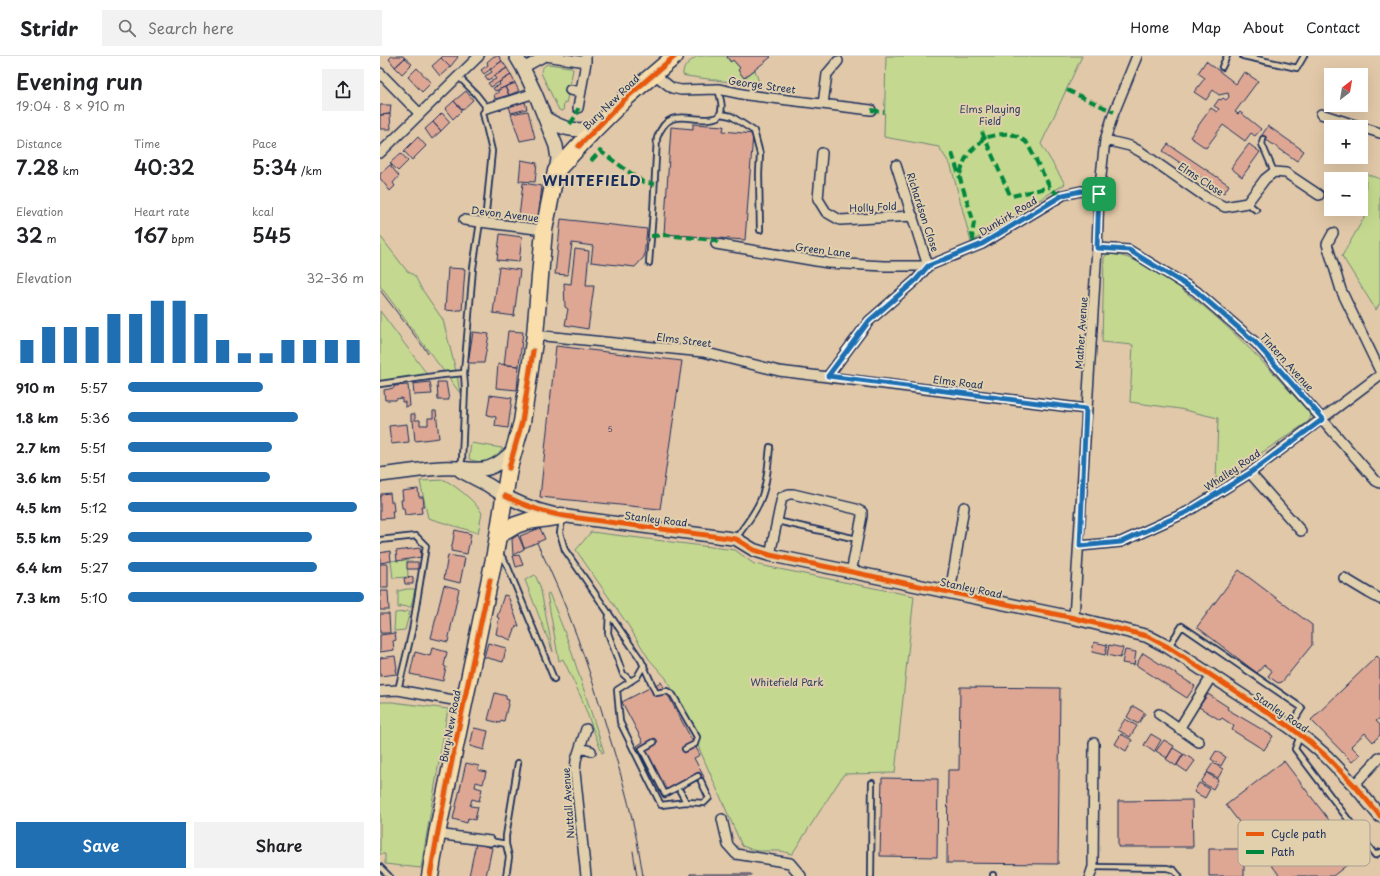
<!DOCTYPE html>
<meta charset="utf-8">
<style>
body{margin:0;font-family:"Playpen Sans",sans-serif;background:#f2f2f2;color:#202124;height:100vh;display:flex;flex-direction:column;font-size:15px;white-space:nowrap}
*{box-sizing:border-box;margin:0}
p{font-size:13px;color:#757577}
.icon{flex:none;width:22px;height:22px;fill:none;stroke:currentColor;stroke-width:2;stroke-linecap:round;stroke-linejoin:round}
.map{position:relative;flex:1;overflow:hidden}
.panel{display:flex;flex-direction:column;background:#fff;width:380px}
.panel>*{flex:none}
.needle{width:26px;rotate:31deg}
.tools{position:absolute;left:944px;top:12px;display:grid;gap:8px}
.tools a{display:grid;place-items:center;width:44px;height:44px;border-radius:0px;background:#fff;box-shadow:0 4px 16px #0002;font-size:20px}
.pin{position:absolute;display:grid;place-items:center;width:34px;height:34px;color:#fff;margin:-17px;border-radius:8px;box-shadow:0 2px 6px #0006}
.round{display:grid;place-items:center;flex:none;width:42px;height:42px;border-radius:0px;background:#f2f2f2}
.head{display:flex;align-items:center;justify-content:space-between;height:68px;padding:0 16px}
h1{font-size:22px;font-weight:600;line-height:30px}
.metrics{display:grid;grid-template-columns:repeat(3,1fr);gap:6px;height:68px;padding:4px 16px}
.metrics div{display:grid;align-content:center}
.metrics b{font-size:20px;font-weight:600}
.metrics small{font-size:11px;font-weight:400}
.metrics p{font-size:11px}
.chart{height:112px;padding:8px 16px}
.chart p{display:flex;justify-content:space-between}
.chart svg{width:100%;height:72px;margin-top:4px;stroke:#1f6fb2;stroke-width:6}
.action{display:flex;gap:8px;margin-top:auto;padding:8px 16px}
.action a{flex:1;height:46px;border-radius:0px;background:#1f6fb2;color:#fff;font-size:16px;font-weight:600;line-height:46px;text-align:center}
.action a+a{background:#f2f2f2;color:#202124}
ul{padding:0 16px;list-style:none;font-size:13px}
li{display:grid;grid-template-columns:64px 48px 1fr;align-items:center;height:30px}
li i{height:10px;border-radius:5px;background:#1f6fb2}
header{display:flex;align-items:center;gap:24px;box-sizing:border-box;height:56px;padding:0 20px;background:#fff;border-bottom:1px solid #e0e0e0}
header strong{font-size:19px}
nav{display:flex;gap:22px;margin-inline-start:auto;font-size:14px}
.search{width:280px;height:36px;background:#f2f2f2;display:flex;align-items:center;gap:10px;box-sizing:border-box;padding:0 14px;border-radius:0px;color:#757577;font-size:15px}
main{display:flex;flex:1;min-height:0}
.map>svg:first-child{display:block}
</style>
<header>
<strong>Stridr</strong>
<div class="search"><svg class="icon" aria-label="search" viewBox="0 0 24 24"><circle cx="10" cy="10" r="6"/><path d="M15 15l6 6"/></svg>Search here</div>
<nav><a>Home</a><a>Map</a><a>About</a><a>Contact</a></nav>
</header>
<main>
<section class="panel">
<div class="head"><div><h1>Evening run</h1><p>19:04 · 8 × 910 m</p></div><a class="round"><svg class="icon" aria-label="share" viewBox="0 0 24 24"><path d="M12 15V3M7 8l5-5 5 5M5 13v7h14v-7"/></svg></a></div>
<div class="metrics">
<div><p>Distance</p><b>7.28<small> km</small></b></div>
<div><p>Time</p><b>40:32</b></div>
<div><p>Pace</p><b>5:34<small> /km</small></b></div>
</div>
<div class="metrics">
<div><p>Elevation</p><b>32<small> m</small></b></div>
<div><p>Heart rate</p><b>167<small> bpm</small></b></div>
<div><p>kcal</p><b>545</b></div>
</div>
<div class="chart"><p><span>Elevation</span>32–36 m</p>
<svg viewBox="0 0 160 44" preserveAspectRatio="none"><path d="M5 44V30M15 44V22M25 44V22M35 44V22M45 44V14M55 44V14M65 44V6M75 44V6M85 44V14M95 44V30M105 44V38M115 44V38M125 44V30M135 44V30M145 44V30M155 44V30"/></svg>
</div>
<ul>
<li><b>910 m</b>5:57<i style="width:57%"></i></li>
<li><b>1.8 km</b>5:36<i style="width:72%"></i></li>
<li><b>2.7 km</b>5:51<i style="width:61%"></i></li>
<li><b>3.6 km</b>5:51<i style="width:60%"></i></li>
<li><b>4.5 km</b>5:12<i style="width:97%"></i></li>
<li><b>5.5 km</b>5:29<i style="width:78%"></i></li>
<li><b>6.4 km</b>5:27<i style="width:80%"></i></li>
<li><b>7.3 km</b>5:10<i style="width:100%"></i></li>
</ul>
<div class="action"><a>Save</a><a>Share</a></div>
</section>
<div class="map">
<svg width="1000" height="820" viewBox="0 0 1000 820">
<rect width="100%" height="100%" fill="#e1c8a8"/>
<filter id="ink" filterUnits="userSpaceOnUse"><feTurbulence type="fractalNoise" baseFrequency=".025" numOctaves="2"/><feDisplacementMap in="SourceGraphic" scale="8" xChannelSelector="R" yChannelSelector="G"/><feConvolveMatrix kernelMatrix="1 2 1 2 8 2 1 2 1" color-interpolation-filters="sRGB"/></filter>
<g filter="url(#ink)">
<path fill="#c4d98f" stroke="#708476" d="M317,0H348L347,1L350,6L353,4L360,12L358,14L364,22L375,14L380,30L306,20L303,19C302,10 311,5 317,0Z
M506,0H702L661,88L685,128L591,186L571,110L559,91L504,81Z
M168,8L190,11L193,13L190,29H187L185,37L188,39L186,47H184L183,55L179,54L162,19C160,14 163,10 168,8Z
M986,118L1000,123V247L996,254L962,200L985,160Z
M0,180L27,215L35,220L41,232L63,264L77,319L80,337L0,230Z
M727,198C752,199 770,212 790,225C844,262 884,307 928,355L931,361L928,366L836,427L838,362L800,353L750,346L753,289L722,286L724,202Z
M0,255L50,322L0,326Z
M91,387L122,392C120,408 101,408 89,403Z
M65,424C78,432 94,444 102,457L98,477L48,462L40,425Z
M211,476L355,494L374,508L534,540L515,717L464,718L412,798L401,795H377L362,790L315,683L286,622L269,603L248,569L196,494Z
M27,503L28,521L13,522L11,505Z
M155,519L160,530L173,596L145,524Z
M27,533H35L31,551L20,550V552H18V535Z
M169,537L188,585L224,696L222,697L201,641L183,603L179,605L167,538Z
M27,555H30L25,574L14,575L15,557L26,556Z
M0,646H12L68,653L41,812L5,808V798H0Z"/>
<path fill="#dea794" stroke="#1b2f5e" d="M12,0H23L25,2L15,11L9,3Z
M63,0H77L78,1L70,11L61,2Z
M114,0H119L122,5L104,18L101,14L108,9L107,6Z
M348,0H390L391,1L364,22L358,14L360,12L353,4L351,6L347,1Z
M25,2L32,8L22,18L15,11Z
M61,2L70,11L60,20L52,10Z
M122,5L127,12L108,24L105,20L112,16L110,13Z
M826,5L856,28L864,16L878,25L855,56L858,58L860,56L881,73L875,80L871,77L865,85L843,69L826,92L810,81L831,52L837,56L839,53L834,50L839,43L841,44L843,42L846,44L849,41L848,37L839,39L833,34L826,44L814,36L825,22L818,17Z
M37,12L51,27L42,36L28,21Z
M127,12L131,19L111,31L108,27L116,23L114,20Z
M131,19L135,27L115,35L113,32L120,29L119,26Z
M135,27L139,35L129,39L125,31Z
M125,31L129,39L115,43L114,38L118,37V34Z
M86,35L93,44L82,54L74,45Z
M74,45L82,54L73,63L65,53Z
M145,46L147,53L131,57L129,50Z
M0,49H11L10,58L0,59Z
M148,55L155,82L140,85L131,58Z
M62,57L70,66L61,75L53,66Z
M10,58L11,73H0V59Z
M53,66L61,75L52,83L45,73Z
M313,68L344,70L343,75L373,78L365,184L284,178L291,71L313,73Z
M888,70L924,95L917,105L885,83L886,82L882,79Z
M38,81L46,90L32,104L24,95Z
M788,88L849,129L844,137L783,95Z
M869,88L880,96L862,121L851,112Z
M21,97L28,105L18,115L10,107Z
M141,104L157,107L155,126L139,125Z
M10,109L19,120L13,127L15,130L10,135L0,122V118Z
M143,127L162,130L158,164L139,161Z
M181,163L267,173L264,201L255,211L211,206L213,190L192,187L188,219L175,218Z
M120,178L142,181L139,206L117,204Z
M195,193L209,195L206,230H214L208,273L185,269L188,253L185,251L184,227L191,228Z
M119,211L140,214L134,260L113,257Z
M68,212L85,213L82,254H77V255L65,254Z
M128,275L143,276L139,310L124,309Z
M93,276L109,278L104,307H88Z
M176,290L302,305L280,453L160,441Z
M118,308L139,310L137,334L116,332Z
M50,326L52,338L34,339L33,328Z
M57,326H66L69,344H58Z
M28,329L30,350L25,351V346H22V342L16,343V344H5L4,334L14,332V330Z
M110,339L132,342L128,372L115,370L116,361L107,359Z
M53,355H56L59,382L35,385L33,364L31,365V358H35V364H40V369H48V362H53Z
M27,368L29,386L11,388L9,370Z
M38,433L39,441H43L44,450H41L42,457L25,459L24,452H22L21,444H23L22,435Z
M10,437L11,446L13,445L14,455H12L13,462L0,463V440H1V438Z
M160,472L165,483L144,492L140,480Z
M75,474L91,478L87,498L71,495Z
M138,479L144,493L133,499L132,483Z
M40,492L41,501L17,505L16,495Z
M10,495L11,505L0,507V497Z
M68,499L85,502L80,527L64,523Z
M139,499L143,509L136,511L133,500Z
M27,506H38V513H27Z
M0,508H8V532H0Z
M859,514L932,569V589L902,626L898,627L888,620L892,615L884,609L877,617L817,571Z
M33,521V528H25L24,522Z
M64,529L79,533L68,586L51,582Z
M0,535H8L9,554H0Z
M124,539L128,540L139,570H136L131,584L116,578L119,562L117,561Z
M0,558H9L10,577H0Z
M15,577L16,584L13,585L14,594L0,596V579Z
M714,586L727,589L725,599L712,596Z
M108,587L126,592L123,606L104,601Z
M729,589L743,592L740,602L727,599Z
M52,592L67,596L64,610L66,611L63,625L30,618L35,596L50,600Z
M745,594L756,596L754,609L742,607Z
M763,597L815,630L807,642L756,609Z
M15,600L17,613H16L17,618L0,620V602Z
M997,600L1000,603V662L996,665L1000,669V679L993,686L985,677L971,690L980,699L972,706L931,664Z
M281,626L320,699L314,702L324,721L284,742L257,690L263,686L242,646Z
M580,631L680,632L678,808L567,807L568,714H579Z
M115,637L126,640V643L129,644L124,665L121,664L120,667L108,664Z
M828,638L848,651L847,653L893,680L884,694L852,674L854,670L842,662L840,664L819,651Z
M753,650L765,657L758,668L747,661Z
M745,663L757,670L750,681L738,674Z
M94,672L108,675L104,694L90,690Z
M741,678L752,684L746,695L735,688Z
M771,678L781,684L774,696L764,689Z
M784,684L794,690L787,702L776,695Z
M793,692L803,698L796,710L786,703Z
M836,695L846,701L841,710L831,703Z
M804,698L815,705L807,716L797,709Z
M904,705L977,801L953,820H900L846,749Z
M86,707L99,710L98,714L106,716L103,728L96,726L95,731L102,733L99,745L92,743L90,750L98,751L95,764L88,762L87,767L73,763Z
M833,707L843,713L838,722L827,716Z
M827,717L838,724L833,733L821,726Z
M502,722L558,723L557,801L500,800Z
M819,727L830,733L825,742L814,736Z
M812,744L813,791H738V745Z
M96,787L112,792L106,820H89Z
M829,793H864V820H829Z
M310,818H371V820H310Z"/>
<g fill="none" stroke-linecap="round" stroke-linejoin="round">
<defs>
<path id="service" d="M863,0L917,12L924,0
M842,11L847,0
M78,20L96,38L107,52L103,57L112,95L105,166
M341,58L351,60L374,75L380,98L379,118L380,174
M883,83L882,88L894,116
M867,147L876,154
M269,207L273,156L277,82C290,46 314,70 338,61C345,53 340,42 338,33
M0,328L62,319L84,317
M78,410L82,404L85,332L84,317L93,212L100,166
M182,464L180,477L185,494L261,604L276,637L287,635L293,639L317,681L315,688L305,693
M397,465L477,483
M356,482C366,468 377,455 382,440C388,424 388,407 390,391
M0,484L36,480L46,490L32,575L18,634
M117,499L122,501L127,509L174,623
M229,557L228,577L243,618L251,625
M789,590L802,570L922,652L911,670
M264,609L257,621L237,634L240,666L281,749L306,746L300,735
M920,680L915,693L995,799L1000,796
M274,686L262,693L285,738L318,720
M306,746L324,747L329,742L321,725
M110,785L126,788
M0,811L9,820
M713,811L787,812L794,814L799,820
M613,819V820
M126,820L129,801L126,788V780L138,707
M491,820L492,727"/>
<path id="minor" d="M143,12L165,0L206,6V0
M0,17L40,58
M274,18L288,29L292,32L301,34L338,33L367,39L491,54
M190,34L201,36
M443,48L447,18L458,5
M107,52L155,37
M198,52L206,6
M941,58L1000,77
M725,84L750,90L761,96L827,142L845,151L867,147L885,123L894,116L906,117L939,139
M0,97L99,0
M442,97L438,143L446,156L460,164L533,160
M516,109L548,210
M84,164L164,174
M953,177L947,188L961,234L1000,315
M336,188L448,207L504,210H548L602,188L683,139L701,135L719,138
M717,192L749,194L816,235L876,287L996,425L1000,427
M155,279L323,296L399,315L707,353
M448,320L489,265L536,224L548,210
M870,417L921,475
M700,490L741,486L807,456L870,417L1000,319
M390,499L402,441L409,438H413L476,453L482,456V460L471,517
M964,522L989,537L1000,543
M570,537L584,451
M694,562L717,192L719,138L725,84L733,59L757,0
M0,635L18,634L84,646
M779,658L819,686
M799,673L831,621
M200,692L211,695
M974,729L1000,701
M342,763L348,789L356,798L410,807L421,820
M57,778L110,785
M206,820L195,716L196,704L206,673
M710,820L713,811L714,687"/>
<path id="tertiary" d="M125,440C147,451 166,458 191,461L356,483L374,494L390,499L694,562L767,580L788,591L910,671L931,687L947,701L974,729L1000,760"/>
<path id="secondary" d="M136,0L143,12L155,37L176,90L178,103L176,115
M166,63C185,74 193,75 215,73
M81,415L108,429L125,440
M0,419C20,417 41,413 61,412C97,410 105,424 135,393"/>
<path id="trunk" d="M119,479L136,469L148,465L182,460
M50,820L57,778L82,657L115,498L129,412L142,366L155,279L164,174L176,115L215,73L247,41L295,0"/>
</defs>
<use href="#service" stroke="#1b2f5e" stroke-width="8"/>
<use href="#minor" stroke="#1b2f5e" stroke-width="12"/>
<use href="#tertiary" stroke="#1b2f5e" stroke-width="15"/>
<use href="#secondary" stroke="#1b2f5e" stroke-width="16"/>
<use href="#trunk" stroke="#1b2f5e" stroke-width="19"/>
<use href="#service" stroke="#e2d0ad" stroke-width="4.5"/>
<use href="#minor" stroke="#e2d0ad" stroke-width="9"/>
<use href="#tertiary" stroke="#e2d0ad" stroke-width="12"/>
<use href="#secondary" stroke="#e2d0ad" stroke-width="13"/>
<use href="#trunk" stroke="#f9deab" stroke-width="16"/>
<path stroke="#1b2f5e" stroke-width="1" d="M0,234L48,297
M157,487C187,547 209,611 228,676C243,724 256,771 263,820
M253,795L257,820"/>
<path stroke="#00873e" stroke-width="4" stroke-dasharray="8 4" stroke-linecap="butt" d="M687,34L734,56
M491,54L504,56
M190,68L197,58L198,52
M602,76L630,139L632,140L670,131
M572,97L594,167L592,178L595,191
M211,105L220,95L263,126L275,128
M580,118C582,112 584,104 588,99C592,92 600,89 603,82C623,78 630,73 647,87L670,131L680,141
M271,180L286,179L334,184L341,189"/>
<defs>
<path id="cycleway" d="M199,90L247,41L295,0
M129,412L142,366L153,295
M125,440C147,451 166,458 191,461L356,483L374,494L390,499L694,562L767,580L788,591L910,671L931,687L947,701L974,729L1000,760
M50,820C67,721 89,623 110,524"/>
</defs>
<use href="#cycleway" stroke="#e2d0ad" stroke-width="8"/>
<use href="#cycleway" stroke="#e8590c" stroke-width="5"/>
</g>
</g>
<g fill="none" stroke-linecap="round" stroke-linejoin="round" filter="url(#ink)">
<defs>
<path id="route" d="M701,135L719,138L717,192L749,194L816,235L876,287L943,363L870,417L807,456L741,486L700,490L706,353L448,320L489,265L536,224L548,210L602,188L683,139Z"/>
</defs>
<use href="#route" stroke="#fff" stroke-width="8"/>
<use href="#route" stroke="#1f6fb2" stroke-width="5"/>
</g>
<g text-anchor="middle" stroke-width="4" stroke-linejoin="round" paint-order="stroke">
<g font-size="8" fill="#4c4d6c">
<text x="230" y="376">5</text>
</g>
<g font-size="10" fill="#1b2f5e" stroke="#e2d0ad">
<text transform="translate(382 29) rotate(8)" y="4">George Street</text>
<text transform="translate(231 46) rotate(-44)" y="4">Bury New Road</text>
<text transform="translate(821 123) rotate(33)" y="4">Elms Close</text>
<text transform="translate(493 151) rotate(-3)" y="4">Holly Fold</text>
<text transform="translate(543 156) rotate(72)" y="4">Richardson Close</text>
<text transform="translate(125 158) rotate(7)" y="4">Devon Avenue</text>
<text transform="translate(628 160) rotate(-31)" y="4">Dunkirk Road</text>
<text transform="translate(443 194) rotate(7)" y="4">Green Lane</text>
<text transform="translate(701 277) rotate(-86)" y="4">Mather Avenue</text>
<text transform="translate(304 284) rotate(7)" y="4">Elms Street</text>
<text transform="translate(907 306) rotate(48)" y="4">Tintern Avenue</text>
<text transform="translate(578 326) rotate(7)" y="4">Elms Road</text>
<text transform="translate(852 414) rotate(-34)" y="4">Whalley Road</text>
<text transform="translate(276 463) rotate(7)" y="4">Stanley Road</text>
<text transform="translate(591 532) rotate(12)" y="4">Stanley Road</text>
<text transform="translate(901 656) rotate(34)" y="4">Stanley Road</text>
<text transform="translate(70 670) rotate(-79)" y="4">Bury New Road</text>
<text transform="translate(188 747) rotate(-94)" y="4">Nuttall Avenue</text>
</g>
<g font-size="10" fill="#2c4063" stroke="#e2d0ad">
<text x="610" y="57">Elms Playing<tspan x="610" dy="12">Field</tspan></text>
<text x="407" y="630">Whitefield Park</text>
</g>
<g font-size="14" font-weight="bold" letter-spacing="1" fill="#1b2f5e" stroke="#e2d0ad">
<text x="212" y="130">WHITEFIELD</text>
</g>
</g>
<rect x="858" y="764" width="132" height="46" rx="6" fill="#e2d0ad" stroke="#a6a095" stroke-width="1"/>
<rect x="866" y="776" width="18" height="4" fill="#e8590c"/>
<rect x="866" y="794" width="18" height="4" fill="#00873e"/>
<g font-size="11" fill="#1b2f5e">
<text x="891" y="782">Cycle path</text>
<text x="891" y="800">Path</text>
</g>
</svg>
<div class="tools">
<a><svg class="needle" viewBox="-14 -14 28 28"><path d="M0-13l5 13h-10z" fill="#e53935"/><path d="M0 13l5-13h-10z" fill="#757577"/></svg></a>
<a>+</a>
<a>−</a>
</div>
<div class="pin" style="left:719px;top:138px;background:#1e9e55"><svg class="icon" aria-label="arrive" viewBox="0 0 24 24"><path d="M6 21V4h12l-3 4 3 4H6"/></svg></div>
</div>
</main>
